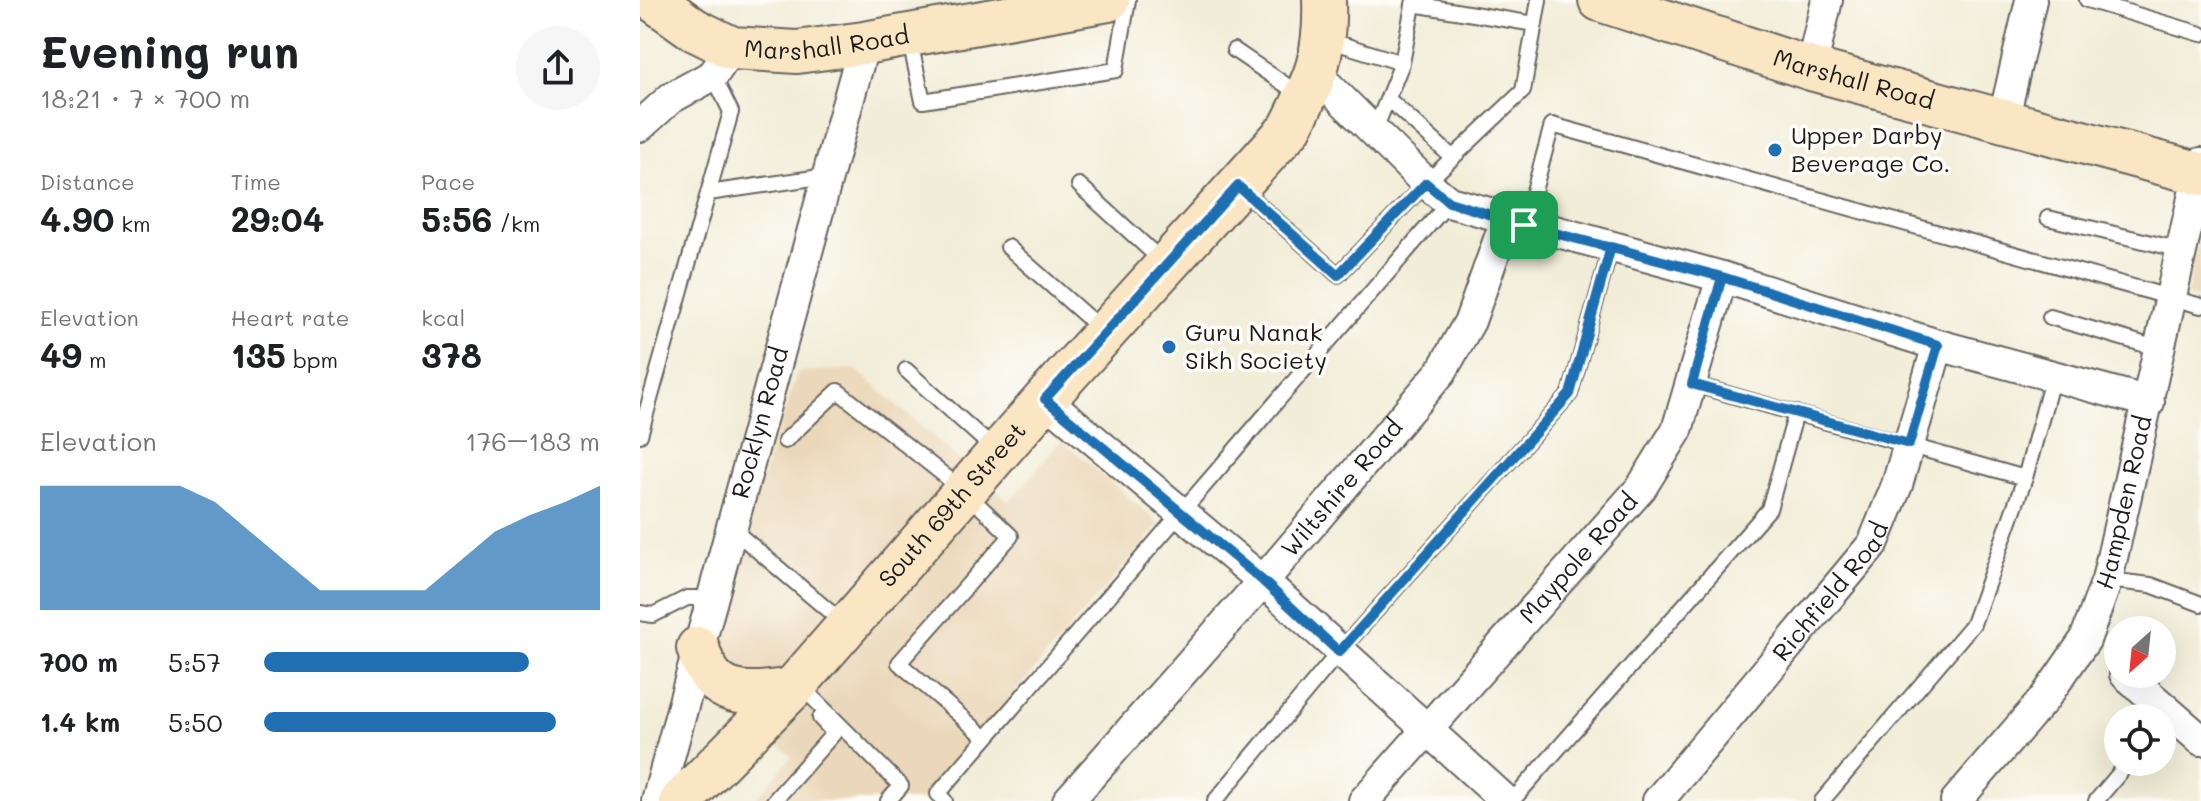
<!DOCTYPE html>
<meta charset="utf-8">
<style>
body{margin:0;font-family:Mali,sans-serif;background:#f6f6f6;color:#202124;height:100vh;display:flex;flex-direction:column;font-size:30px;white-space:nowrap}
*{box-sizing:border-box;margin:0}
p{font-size:26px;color:#757577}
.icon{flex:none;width:44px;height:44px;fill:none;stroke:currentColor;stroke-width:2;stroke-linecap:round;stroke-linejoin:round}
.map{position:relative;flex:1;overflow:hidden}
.details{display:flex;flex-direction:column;background:#fff;width:640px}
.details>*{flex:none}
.needle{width:52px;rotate:207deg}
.buttons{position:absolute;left:1464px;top:616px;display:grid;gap:16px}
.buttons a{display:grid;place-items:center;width:72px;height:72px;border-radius:50%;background:#fff;box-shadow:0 8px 32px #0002;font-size:40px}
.pin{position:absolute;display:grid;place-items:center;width:68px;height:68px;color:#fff;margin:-34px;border-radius:16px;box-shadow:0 4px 12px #0006}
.round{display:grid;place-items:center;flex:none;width:84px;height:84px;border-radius:42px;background:#f6f6f6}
.overview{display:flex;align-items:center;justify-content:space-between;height:136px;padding:0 40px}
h1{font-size:44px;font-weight:700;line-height:60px}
.figures{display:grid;grid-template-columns:repeat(3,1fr);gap:12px;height:136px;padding:8px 40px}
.figures div{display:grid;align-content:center}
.figures b{font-size:34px;font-weight:700}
.figures small{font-size:22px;font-weight:400}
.figures p{font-size:22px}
.chart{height:224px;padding:16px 40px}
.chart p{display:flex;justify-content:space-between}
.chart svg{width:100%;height:144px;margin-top:8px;fill:#1f6fb2;opacity:.7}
ul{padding:0 40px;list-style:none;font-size:26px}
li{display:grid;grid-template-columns:128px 96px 1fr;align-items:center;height:60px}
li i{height:20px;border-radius:10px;background:#1f6fb2}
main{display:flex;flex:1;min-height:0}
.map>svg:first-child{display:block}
</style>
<main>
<section class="details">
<div class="overview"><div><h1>Evening run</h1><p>18:21 · 7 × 700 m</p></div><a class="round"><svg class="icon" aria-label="share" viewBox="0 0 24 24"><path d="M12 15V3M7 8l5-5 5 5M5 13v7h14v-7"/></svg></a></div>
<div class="figures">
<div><p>Distance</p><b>4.90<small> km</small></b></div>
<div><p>Time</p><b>29:04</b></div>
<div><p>Pace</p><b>5:56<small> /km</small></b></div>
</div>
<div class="figures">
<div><p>Elevation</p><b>49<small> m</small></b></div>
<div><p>Heart rate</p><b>135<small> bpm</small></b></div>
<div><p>kcal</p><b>378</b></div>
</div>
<div class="chart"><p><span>Elevation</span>176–183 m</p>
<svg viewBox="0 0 160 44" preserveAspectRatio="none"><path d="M0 44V6L10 6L20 6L30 6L40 6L50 11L60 20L70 29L80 38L90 38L100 38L110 38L120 29L130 20L140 15L150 11L160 6V44z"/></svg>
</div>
<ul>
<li><b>700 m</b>5:57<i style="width:79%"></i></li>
<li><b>1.4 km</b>5:50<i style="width:87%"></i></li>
</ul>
</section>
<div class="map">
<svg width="1561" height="801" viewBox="0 0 1561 801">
<rect width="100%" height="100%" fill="#fdfcf7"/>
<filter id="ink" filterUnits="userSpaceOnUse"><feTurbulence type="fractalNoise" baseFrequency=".0125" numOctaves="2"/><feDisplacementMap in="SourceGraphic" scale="16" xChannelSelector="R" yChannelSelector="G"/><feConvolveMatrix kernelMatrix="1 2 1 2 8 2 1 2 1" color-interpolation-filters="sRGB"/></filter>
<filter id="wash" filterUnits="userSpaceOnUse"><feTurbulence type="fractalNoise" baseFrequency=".006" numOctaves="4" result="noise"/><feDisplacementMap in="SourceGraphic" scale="32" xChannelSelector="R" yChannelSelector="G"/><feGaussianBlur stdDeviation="1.8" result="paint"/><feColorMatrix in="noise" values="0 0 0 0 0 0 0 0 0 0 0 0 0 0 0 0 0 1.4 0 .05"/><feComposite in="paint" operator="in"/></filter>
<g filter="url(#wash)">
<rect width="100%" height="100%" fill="#f2edd8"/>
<path fill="#ebd8ba" d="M1561,229V299L1547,295Z
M215,369L369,502L421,440L520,524L281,801H114L152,756L56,676L158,372Z"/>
</g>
<g filter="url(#ink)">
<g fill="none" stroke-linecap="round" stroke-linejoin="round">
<defs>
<path id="service" d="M1447,0L1561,34
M773,4L895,24
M269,37L283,101L476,70L488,0
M688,40L762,63
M594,50L662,96
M748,99L813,158
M734,132L762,63L774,0
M439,185L523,262
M601,189L698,275L786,183L883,91L899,0
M68,193L187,176
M1408,218L1541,250
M885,224L912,125L1561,306
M368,247L463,331
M1410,317L1520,349
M266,370L355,450
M1052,384L1385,478
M0,435L91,112L73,75
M145,441L198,391L324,491L371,536L259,663L346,738
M91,528L203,623
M1467,580L1511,585L1561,604
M0,613L13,615L47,598H71
M159,684L261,786L248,801
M134,801L194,733L180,718
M305,801L298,794L809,202
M575,801L699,652L930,394L971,247
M872,801L1129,509L1156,413
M1182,801L1333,624L1385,478L1413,376
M1456,801L1489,762"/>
<g id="minor">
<path d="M1171,69L1187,0"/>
<path d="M677,75L786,183L809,202L1082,277L1298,345L1509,402"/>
<path d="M1363,122L1391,0"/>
<path d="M0,126L31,98L73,75L92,48"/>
<path d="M405,399L623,581L866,801"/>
<path d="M1485,674L1561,740"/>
<path id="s1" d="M17,801L224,43"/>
<path id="s2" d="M428,801L623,581L801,372L830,321L866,220"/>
<path id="s3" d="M724,801L1001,488L1037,430L1082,277"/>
<path id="s4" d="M1018,801L1233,544L1257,485L1298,345"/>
<path id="s5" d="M1316,801L1404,699L1445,640L1467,580L1561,163"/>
</g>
<g id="secondary">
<path id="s6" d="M13,0L55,30L92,48L157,52L224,43L468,0"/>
<path id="s7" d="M960,0L1171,69L1561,174"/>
<path d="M58,648C72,700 106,696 152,689"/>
<path id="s8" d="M41,801L152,689L405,399L650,128C675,79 686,56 684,0"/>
</g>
</defs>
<use href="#service" stroke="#67655e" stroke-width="18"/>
<use href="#minor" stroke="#67655e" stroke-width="34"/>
<use href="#secondary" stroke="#67655e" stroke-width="46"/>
<use href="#service" stroke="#fff" stroke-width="14"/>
<use href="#minor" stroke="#fff" stroke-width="30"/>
<use href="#secondary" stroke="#fbe6c4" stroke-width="42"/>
</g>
</g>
<g fill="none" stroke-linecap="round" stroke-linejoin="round" filter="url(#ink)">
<defs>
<path id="route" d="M884,225L809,202L786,183L698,275L598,186L405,399L623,581L699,652L930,394L971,247L1082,277L1298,345L1269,444L1052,384L1082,277L884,225"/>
</defs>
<use href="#route" stroke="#fff" stroke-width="16"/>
<use href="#route" stroke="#1f6fb2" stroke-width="10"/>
</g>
<g fill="#1f6fb2" stroke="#fdfcf7" stroke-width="3">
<circle cx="1135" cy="150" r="8"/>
<circle cx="529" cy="347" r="8"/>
</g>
<g text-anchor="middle" stroke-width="7" stroke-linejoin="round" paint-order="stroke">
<g font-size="24" fill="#1c1c1c" stroke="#fdfcf7">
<text dy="8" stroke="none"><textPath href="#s6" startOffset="188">Marshall Road</textPath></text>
<text dy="8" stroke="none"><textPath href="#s7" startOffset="266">Marshall Road</textPath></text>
<text dy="8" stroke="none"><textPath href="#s1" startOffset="392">Rocklyn Road</textPath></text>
<text dy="8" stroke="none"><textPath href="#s2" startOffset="416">Wiltshire Road</textPath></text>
<text dy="8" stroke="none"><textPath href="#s5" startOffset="350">Hampden Road</textPath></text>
<text dy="8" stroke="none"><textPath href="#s8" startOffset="402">South 69th Street</textPath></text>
<text dy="8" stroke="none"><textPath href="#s3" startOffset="324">Maypole Road</textPath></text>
<text dy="8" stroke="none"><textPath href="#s4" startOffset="272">Richfield Road</textPath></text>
</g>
<g font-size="24" fill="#1c1c1c" stroke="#fdfcf7" text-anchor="start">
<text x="1151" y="144">Upper Darby<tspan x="1151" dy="28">Beverage Co.</tspan></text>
<text x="545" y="341">Guru Nanak<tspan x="545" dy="28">Sikh Society</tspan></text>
</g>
</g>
</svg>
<div class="buttons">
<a><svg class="needle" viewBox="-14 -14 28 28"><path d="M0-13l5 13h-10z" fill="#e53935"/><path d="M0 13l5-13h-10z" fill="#757577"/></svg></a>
<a><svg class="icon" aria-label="locate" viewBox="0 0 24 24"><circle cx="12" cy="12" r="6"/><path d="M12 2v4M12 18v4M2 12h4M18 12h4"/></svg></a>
</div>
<div class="pin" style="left:884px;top:225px;background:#1e9e55"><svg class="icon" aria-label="arrive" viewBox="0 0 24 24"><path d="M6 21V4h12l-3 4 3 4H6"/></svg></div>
</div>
</main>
